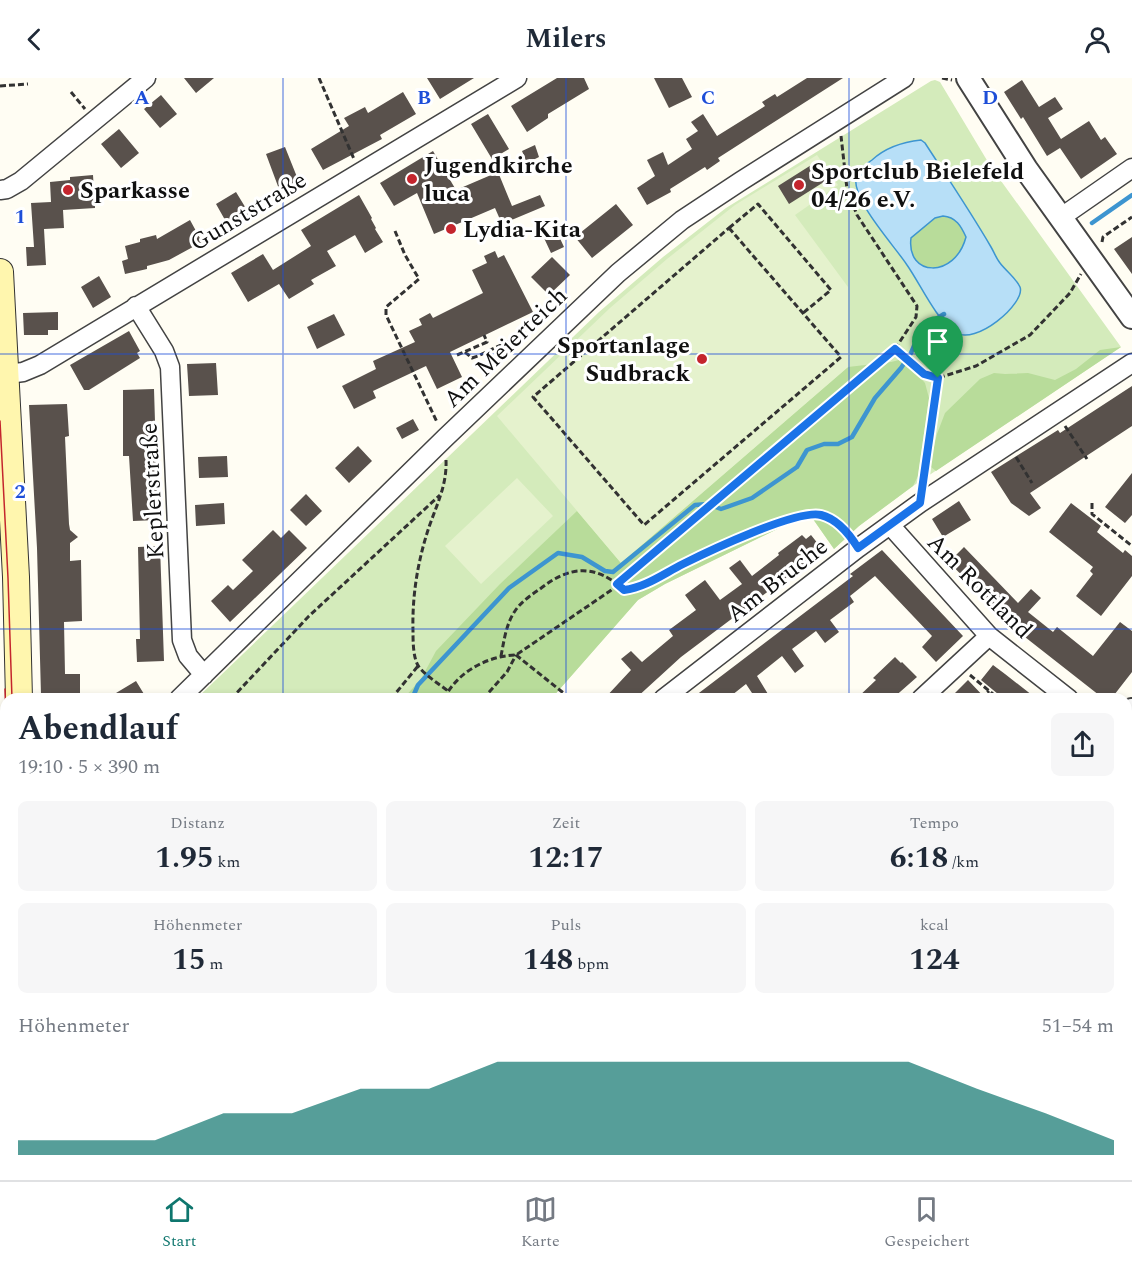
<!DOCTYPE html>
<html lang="de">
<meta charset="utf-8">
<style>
body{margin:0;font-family:Spectral,serif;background:#f6f6f7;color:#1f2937;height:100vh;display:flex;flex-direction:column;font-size:22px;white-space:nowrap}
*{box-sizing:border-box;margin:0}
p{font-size:20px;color:#747a83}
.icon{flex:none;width:33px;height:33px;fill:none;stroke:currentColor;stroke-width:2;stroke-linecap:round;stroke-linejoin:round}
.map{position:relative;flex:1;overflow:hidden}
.side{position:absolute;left:0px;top:615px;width:1132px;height:488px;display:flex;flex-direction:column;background:#fff;border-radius:18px 18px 0 0;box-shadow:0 3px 9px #0003}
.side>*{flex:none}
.pin{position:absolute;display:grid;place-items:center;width:51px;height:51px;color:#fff;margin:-62px -26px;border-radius:50% 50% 50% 0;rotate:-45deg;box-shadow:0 0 6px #0007}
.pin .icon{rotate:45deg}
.round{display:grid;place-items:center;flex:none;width:63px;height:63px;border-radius:9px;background:#f6f6f7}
.overview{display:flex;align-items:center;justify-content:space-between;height:102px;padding:0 18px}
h1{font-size:33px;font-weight:700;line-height:45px}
.metrics{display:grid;grid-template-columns:repeat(3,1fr);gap:9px;height:102px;padding:6px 18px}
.metrics div{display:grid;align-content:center;border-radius:9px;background:#f6f6f7;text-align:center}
.metrics b{font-size:30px;font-weight:700}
.metrics small{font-size:16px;font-weight:400}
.metrics p{font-size:16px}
.chart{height:168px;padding:12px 18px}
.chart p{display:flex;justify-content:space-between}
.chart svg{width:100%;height:108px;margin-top:6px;fill:#0f766e;opacity:.7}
header{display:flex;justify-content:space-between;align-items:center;height:78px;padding:0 18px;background:#fff;font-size:27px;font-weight:700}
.menu{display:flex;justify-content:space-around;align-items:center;height:84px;border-top:2px solid #e0e1e3;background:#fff;font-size:16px;color:#747a83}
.menu a{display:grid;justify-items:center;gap:3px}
.menu .current{color:#0f766e}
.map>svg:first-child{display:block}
</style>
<header><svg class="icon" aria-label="back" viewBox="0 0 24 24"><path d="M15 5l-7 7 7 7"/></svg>Milers<svg class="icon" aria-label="person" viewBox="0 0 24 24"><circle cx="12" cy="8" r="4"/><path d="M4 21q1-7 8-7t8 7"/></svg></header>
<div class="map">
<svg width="1132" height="1102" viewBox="0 0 1132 1102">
<rect width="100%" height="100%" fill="#fffdf3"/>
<path fill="#d4ebbb" d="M935,2L940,4L991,89L1121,269L913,408L859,448L834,471L813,441H798L665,506L638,522L551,621H196L599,234L663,179L726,130L931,3Z"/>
<path fill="#b8dc9a" d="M943,138C956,139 961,148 966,159C955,201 906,199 911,160L935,140Z
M1121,269L936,393L931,389V381L937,356L945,335L980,301L994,295L1005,296L1028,295L1055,302L1076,291L1100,272Z
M903,281L925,305L929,320L918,398L913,408L859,448L834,471L813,441H798L665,506L638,522L551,621H403L421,601L436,573L500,506L577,433L621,485L848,289L891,284Z
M63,1097H148L143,1102H62Z"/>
<path fill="#e5f2cd" d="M817,77L838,107L795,137L848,209V289L621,485L497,338L610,230L667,181L735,127Z
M517,400L553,438L481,506L445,468Z"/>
<path fill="#b7dff7" stroke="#3d95d0" stroke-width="1.5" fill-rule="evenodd" d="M921,62L925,65C947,99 970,133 991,169C994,174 996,180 1000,185C1006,193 1016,200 1020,209C1026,225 975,269 955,254C935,240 921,207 907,187C894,167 851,122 856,98C858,91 867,86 872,82C886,69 902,64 921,62ZM943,138C956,139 961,148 966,159C955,201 906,199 911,160L935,140Z"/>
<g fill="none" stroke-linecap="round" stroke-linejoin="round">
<path stroke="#3d95d0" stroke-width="4.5" d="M1092,145L1132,117
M412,621L418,607L509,510L558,475L582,479L605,493L613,494L695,427L708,426L721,431L752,420L797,389L807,372L824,366H838L852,359L875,320L901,290L911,275L917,261L930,245L944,236"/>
</g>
<path fill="#59514c" d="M184,0H214L196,15Z
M427,0H474L440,21Z
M557,0H584L589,11L548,36V40L527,54L511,28Z
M654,0H682L692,19L669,30Z
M807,0H843L718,80L720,83L707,92L705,89L670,111L671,114L647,127L637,110L655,98L647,82L663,74L668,87L692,71L686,61L698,53L691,44L703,36L717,58L765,28L762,24L775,16L777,19Z
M1022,2L1039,29L1055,19L1063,31L1048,40L1061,61L1089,43L1101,62L1105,59L1117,76L1081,101L1060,70L1047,78L1023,39L1021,41L1004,14Z
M403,14L416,36L380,57L382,61L323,92L311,71L349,48L344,40L365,29L368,35Z
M161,17L177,36L160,50L144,31Z
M488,36L509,71L492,81L471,46Z
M119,51L139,75L121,90L101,66Z
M535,67L539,79L527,85L522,73Z
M285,69L299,104L279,111L266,76Z
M433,73L456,112L498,94L512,128L540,117L545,128L502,146L495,130L434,156L417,115L394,128L380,105Z
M816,84L827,102L789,126L778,108Z
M93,97L95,130L63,132L64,150L44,151L46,187L27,188L26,169H34L31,125L51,124L50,104L70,102V99Z
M236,114L250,137L229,149L216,126Z
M359,117L372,140L371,141L376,150L375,151L383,164L365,175L355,157L327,173L336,188L311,202L314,206L289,221L279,206L248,224L231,195L263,176L273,192L311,168L301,152Z
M616,126L633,147L592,180L575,159Z
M190,142L202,164L169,182L147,188V191L125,196L122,183L128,181L125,168L140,164V161L156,157L157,161Z
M557,154L564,169L551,175L544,160Z
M1132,159V196L1114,171Z
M495,173L498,180L504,177L533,234L450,274L462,299L437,311L426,288L373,313L376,320L354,331L342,308L376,291L373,283L415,264L409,253L422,247L419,241L430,235L433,240L483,215L472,192L487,185L484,178Z
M552,179L570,197L549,217L531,199Z
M99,198L111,219L93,230L81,209Z
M58,234V252H48V257H24L23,235Z
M334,236L345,257L317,271L307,249Z
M129,253L140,273L137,275L140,280L89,312H84L70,287Z
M216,285L218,317L189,318L187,286Z
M1132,308V348L1030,415L1041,430L1029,438L1011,425L991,394L1058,352L1060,355Z
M154,311L158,442L133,443L129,378H123V312Z
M67,326L69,358L65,359L69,446L70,452L78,459L70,465V483L81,482L82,543L64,544L65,596H80V616L41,617L37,470L29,327Z
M413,341L419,352L402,361L396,350Z
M358,368L372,383L349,405L335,390Z
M227,378L228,399L199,400L198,379Z
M1132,395V437L1125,445L1105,429Z
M306,416L322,433L306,448L290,432Z
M959,423L971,442L943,459L932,441Z
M224,425L225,446L196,448L195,427Z
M1071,425L1101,448L1097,454L1123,475L1125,472L1132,478V498L1101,538L1076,518L1093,496L1090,493L1093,489L1049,454Z
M273,452L281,460L289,452L307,470L230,544L211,523L228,507L233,512L253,493L242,482Z
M802,457L806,461L811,457L823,472L681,579L635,621H604L631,592L621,581L631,573L642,584L673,558L669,552L696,532L685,517L705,502L720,522L742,506L729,490L740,482L752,498L779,477L778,475Z
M160,468L164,583L137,584L136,561H140L138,469Z
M964,469L1018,525L1031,511L1041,520L1028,534L1053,554L1057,549L1093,578L1120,544L1132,553V594L1111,621H1104L1007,545L949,484Z
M882,472L963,558L936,584L922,569L932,558L875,498L850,518L854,524L830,542L839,554L825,565L816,553L792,571L804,588L795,595L782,578L757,598L771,621H756L746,606L727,621H691L853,498L850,496Z
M895,579L901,585L902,584L917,599L892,621H856L876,602L873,600Z
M993,587L1005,596L1037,621H1004L981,602Z
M968,602L986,621H949Z
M136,603L147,621H106Z"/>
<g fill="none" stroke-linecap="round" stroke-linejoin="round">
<defs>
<path id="minor" d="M0,112L7,111L21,103L146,0
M1060,140L1132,90
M136,228L164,273L170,289L182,562L188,578L204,597
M0,297L23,294L40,287L517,0
M890,447L989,558L1069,621
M179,621L445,360L618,195L682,142L741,103L904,0
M663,621L858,470L920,425L1132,285
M921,621L989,558
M1126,913L1132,915
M318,1096L325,1102
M1106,1096L1126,1102
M271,1102L276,1096
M507,1102L511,1096"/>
<path id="tertiary" d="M968,0L1026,91L1132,239
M1126,639L1132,632
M760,1102L764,1096"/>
<path id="secondary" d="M0,194L16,499L19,621
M0,672L2,1102
M32,1102L33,1096"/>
</defs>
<use href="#minor" stroke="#434343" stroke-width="21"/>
<use href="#tertiary" stroke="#434343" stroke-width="26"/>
<use href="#secondary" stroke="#323232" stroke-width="28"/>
<path stroke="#323232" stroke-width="3" stroke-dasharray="6 3" stroke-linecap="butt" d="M319,0L354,81
M942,0L952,2
M0,8L28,6
M71,14L85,31
M729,150L841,279L644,447L533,319Z
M729,150L758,126L831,212L803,235
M395,153L405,177L419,201L386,229V237L437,344
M1102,164L1103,159L1132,139
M895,271L913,288L930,299L938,300L976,288L1030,257L1070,215L1081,196
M465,274L472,280L478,278L532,252L534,254
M457,277L487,264L484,257
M1065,348L1087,381
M1016,379L1032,405
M446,382C447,407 437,426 429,449C418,482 412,517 413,553C413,563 413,581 419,589C426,598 439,606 448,613
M923,403L938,300
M1092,425V436L1132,468
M516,577L571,621
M501,578C504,563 506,546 515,533C521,524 531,517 540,511C569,488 595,485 624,512C648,509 669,493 691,482C713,471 801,430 822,437C832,441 842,449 849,456
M970,597L999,621
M231,621L309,538L440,417
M391,621L418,588
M444,621C457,594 487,578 516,577L610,513L895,271L916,239L917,228L857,137L847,111L841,58
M483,621L507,594L516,577
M981,621L989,613
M1126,737L1132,730
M685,1096L692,1102
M100,1102L105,1096
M562,1102L566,1096"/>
<use href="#minor" stroke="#fff" stroke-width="18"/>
<use href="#tertiary" stroke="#fff" stroke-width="22"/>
<use href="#secondary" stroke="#fff6ae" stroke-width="26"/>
<path stroke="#c4252d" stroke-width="1.5" d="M0,343L8,500L12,621
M5,611L6,640
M9,1096V1102
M21,1102L22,1096"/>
</g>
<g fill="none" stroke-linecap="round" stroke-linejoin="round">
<defs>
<path id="route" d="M895,271L924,296L938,300L920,425L858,470C850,457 837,441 821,437C797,431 707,474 683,486C663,496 646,509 624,512L617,506Z"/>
</defs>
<use href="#route" stroke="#fff" stroke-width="12"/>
<use href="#route" stroke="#1a73e8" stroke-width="8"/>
</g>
<path fill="none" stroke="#1d4ed8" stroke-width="1.5" stroke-opacity="0.55" d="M283,0V621M566,0V621M849,0V621M0,276H1132M0,551H1132M0,826H6M1126,826H1132M283,1096V1102M566,1096V1102M849,1096V1102"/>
<g fill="#c4252d" stroke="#fff" stroke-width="2">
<circle cx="412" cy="101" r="6"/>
<circle cx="799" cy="107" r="6"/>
<circle cx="68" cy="112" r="6"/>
<circle cx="451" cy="151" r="6"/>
<circle cx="702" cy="281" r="6"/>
</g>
<g text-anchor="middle" stroke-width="6" stroke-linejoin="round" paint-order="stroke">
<g font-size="24" font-weight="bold" fill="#101010" stroke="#fff" text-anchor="start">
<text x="424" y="95">Jugendkirche<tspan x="424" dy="28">luca</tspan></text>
<text x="811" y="101">Sportclub Bielefeld<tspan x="811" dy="28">04/26 e.V.</tspan></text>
<text x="80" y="120">Sparkasse</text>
<text x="463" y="159">Lydia-Kita</text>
<text x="690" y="275" text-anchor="end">Sportanlage<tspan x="690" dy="28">Sudbrack</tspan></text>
</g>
<g font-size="24" fill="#101010" stroke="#fff">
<text transform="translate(248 133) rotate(-31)" y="8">Gunststraße</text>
<text transform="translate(505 269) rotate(-44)" y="8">Am Meierteich</text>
<text transform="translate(152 413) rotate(-93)" y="8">Keplerstraße</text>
<text transform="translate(777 502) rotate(-38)" y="8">Am Bruche</text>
<text transform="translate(980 508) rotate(45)" y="8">Am Rottland</text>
</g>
</g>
<g font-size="20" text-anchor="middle" font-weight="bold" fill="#1d4ed8" stroke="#fff" stroke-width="6" stroke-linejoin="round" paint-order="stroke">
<text x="142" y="26">A</text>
<text x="424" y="26">B</text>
<text x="708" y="26">C</text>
<text x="990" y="26">D</text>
<text x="20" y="145">1</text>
<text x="20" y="420">2</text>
</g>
</svg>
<div class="pin" style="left:938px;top:300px;background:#1e9e55"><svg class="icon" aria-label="arrive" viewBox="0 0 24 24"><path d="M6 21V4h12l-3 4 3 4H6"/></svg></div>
<section class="side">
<div class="overview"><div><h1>Abendlauf</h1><p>19:10 · 5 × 390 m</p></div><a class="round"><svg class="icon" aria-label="share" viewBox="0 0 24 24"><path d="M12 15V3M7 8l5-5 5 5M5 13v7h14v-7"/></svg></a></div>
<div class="metrics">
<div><p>Distanz</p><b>1.95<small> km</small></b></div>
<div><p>Zeit</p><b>12:17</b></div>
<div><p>Tempo</p><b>6:18<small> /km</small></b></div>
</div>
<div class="metrics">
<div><p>Höhenmeter</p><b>15<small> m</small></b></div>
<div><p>Puls</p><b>148<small> bpm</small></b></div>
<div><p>kcal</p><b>124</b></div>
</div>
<div class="chart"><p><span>Höhenmeter</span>51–54 m</p>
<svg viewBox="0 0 160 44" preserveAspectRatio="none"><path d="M0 44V38L10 38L20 38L30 27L40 27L50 17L60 17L70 6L80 6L90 6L100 6L110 6L120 6L130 6L140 17L150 27L160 38V44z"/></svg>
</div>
</section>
</div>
<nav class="menu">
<a class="current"><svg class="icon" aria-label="home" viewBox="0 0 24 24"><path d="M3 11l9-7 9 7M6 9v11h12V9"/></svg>Start</a>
<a><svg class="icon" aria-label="map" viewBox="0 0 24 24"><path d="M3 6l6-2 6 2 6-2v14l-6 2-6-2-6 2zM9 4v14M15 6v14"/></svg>Karte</a>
<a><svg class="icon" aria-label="saved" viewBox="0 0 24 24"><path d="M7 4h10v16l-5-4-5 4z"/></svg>Gespeichert</a>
</nav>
